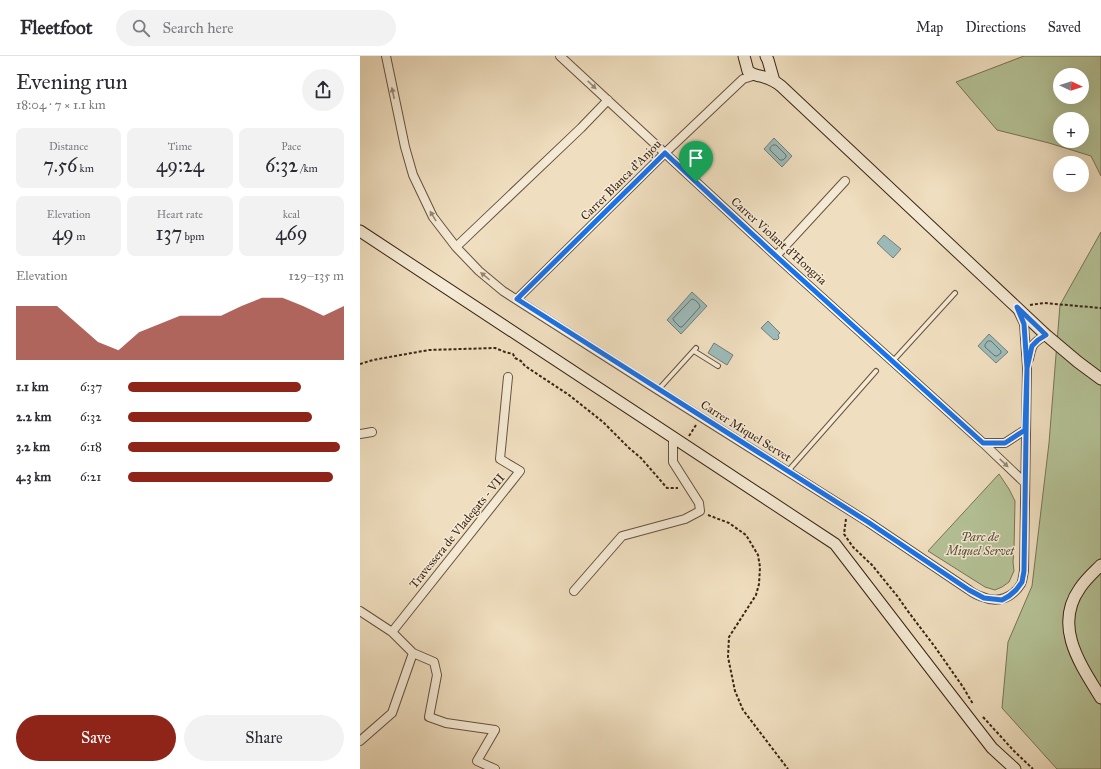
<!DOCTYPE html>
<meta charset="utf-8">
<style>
body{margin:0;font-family:"IM FELL Great Primer",serif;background:#f2f2f3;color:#2b2b33;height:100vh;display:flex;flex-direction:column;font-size:15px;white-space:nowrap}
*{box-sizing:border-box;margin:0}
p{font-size:13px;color:#7c7c81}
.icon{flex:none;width:22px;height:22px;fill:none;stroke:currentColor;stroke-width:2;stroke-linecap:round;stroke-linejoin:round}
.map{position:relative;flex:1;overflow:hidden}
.drawer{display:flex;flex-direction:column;background:#fff;width:360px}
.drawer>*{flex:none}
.needle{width:26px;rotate:94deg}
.controls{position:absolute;left:693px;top:12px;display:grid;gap:8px}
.controls a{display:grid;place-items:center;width:36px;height:36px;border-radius:50%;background:#fff;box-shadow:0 4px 16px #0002;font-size:20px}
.pin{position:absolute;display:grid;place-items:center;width:34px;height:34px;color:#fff;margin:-41px -17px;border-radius:50% 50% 50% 0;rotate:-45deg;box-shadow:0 0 4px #0007}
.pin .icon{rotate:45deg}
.round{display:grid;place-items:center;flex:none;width:42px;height:42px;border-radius:21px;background:#f2f2f3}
.overview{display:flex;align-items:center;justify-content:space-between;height:68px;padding:0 16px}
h1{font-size:22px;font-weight:600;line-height:30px}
.metrics{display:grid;grid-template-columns:repeat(3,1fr);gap:6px;height:68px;padding:4px 16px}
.metrics div{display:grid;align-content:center;border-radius:8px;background:#f2f2f3;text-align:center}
.metrics b{font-size:20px;font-weight:600}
.metrics small{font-size:11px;font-weight:400}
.metrics p{font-size:11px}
.chart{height:112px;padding:8px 16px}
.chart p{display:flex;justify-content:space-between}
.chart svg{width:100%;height:72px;margin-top:4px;fill:#8f2418;opacity:.7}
.cta{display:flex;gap:8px;margin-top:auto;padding:8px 16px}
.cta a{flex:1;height:46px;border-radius:24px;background:#8f2418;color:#fff;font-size:16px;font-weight:600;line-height:46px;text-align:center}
.cta a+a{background:#f2f2f3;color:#2b2b33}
ul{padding:0 16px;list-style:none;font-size:13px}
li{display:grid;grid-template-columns:64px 48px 1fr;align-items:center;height:30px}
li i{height:10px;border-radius:5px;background:#8f2418}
header{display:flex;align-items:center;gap:24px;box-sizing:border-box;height:56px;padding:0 20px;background:#fff;border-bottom:1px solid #e1e1e2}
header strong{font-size:19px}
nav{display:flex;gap:22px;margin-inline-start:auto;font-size:14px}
.search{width:280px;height:36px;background:#f2f2f3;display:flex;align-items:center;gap:10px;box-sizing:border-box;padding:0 14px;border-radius:22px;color:#7c7c81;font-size:15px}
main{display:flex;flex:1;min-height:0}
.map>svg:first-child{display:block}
</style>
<header>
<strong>Fleetfoot</strong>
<div class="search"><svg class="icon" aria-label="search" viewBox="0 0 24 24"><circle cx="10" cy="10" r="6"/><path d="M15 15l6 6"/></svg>Search here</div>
<nav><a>Map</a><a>Directions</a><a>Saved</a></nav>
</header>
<main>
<section class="drawer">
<div class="overview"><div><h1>Evening run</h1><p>18:04 · 7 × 1.1 km</p></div><a class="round"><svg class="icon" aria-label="share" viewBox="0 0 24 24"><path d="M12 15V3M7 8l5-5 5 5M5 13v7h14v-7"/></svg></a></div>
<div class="metrics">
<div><p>Distance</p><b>7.56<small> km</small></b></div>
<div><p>Time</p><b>49:24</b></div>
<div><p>Pace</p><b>6:32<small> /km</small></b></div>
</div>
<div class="metrics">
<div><p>Elevation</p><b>49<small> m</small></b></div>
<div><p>Heart rate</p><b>137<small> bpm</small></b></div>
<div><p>kcal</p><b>469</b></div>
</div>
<div class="chart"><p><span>Elevation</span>129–135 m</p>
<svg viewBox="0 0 160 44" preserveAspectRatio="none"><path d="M0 44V11L10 11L20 11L30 22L40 33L50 38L60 27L70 22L80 17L90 17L100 17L110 11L120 6L130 6L140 11L150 17L160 11V44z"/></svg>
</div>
<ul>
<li><b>1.1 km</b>6:37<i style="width:80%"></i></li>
<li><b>2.2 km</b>6:32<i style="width:85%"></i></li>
<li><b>3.2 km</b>6:18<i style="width:98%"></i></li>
<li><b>4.3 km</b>6:21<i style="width:95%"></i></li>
</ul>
<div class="cta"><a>Save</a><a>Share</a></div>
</section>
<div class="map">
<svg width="741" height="713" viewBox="0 0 741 713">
<rect width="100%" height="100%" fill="#efdebf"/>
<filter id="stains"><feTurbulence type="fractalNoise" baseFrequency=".005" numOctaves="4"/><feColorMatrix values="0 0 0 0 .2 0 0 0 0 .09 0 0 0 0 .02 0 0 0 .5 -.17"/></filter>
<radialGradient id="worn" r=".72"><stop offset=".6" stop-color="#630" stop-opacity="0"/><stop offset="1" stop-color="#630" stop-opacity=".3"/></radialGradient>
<path fill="#b4c296" stroke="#777354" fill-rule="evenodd" d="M664,0H741V120L731,100L689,87L637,74L596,26ZM700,19H722V41H700ZM700,63H722V85H700Z
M741,176V713H697L642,652L648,586L672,530L689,387L700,249Z
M639,418L649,433L655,445L654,493L653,506L654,515L649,526L642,531L635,534L625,531L568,495Z"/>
<path fill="#9cbbba" stroke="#757f77" d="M414,82L432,100L422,111L404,93Z
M524,179L541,193L533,202L517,187Z
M332,236L347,250L321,278L307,264Z
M408,265L420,277L418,279L419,282L417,284L415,283L414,284L401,272Z
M629,278L648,296L636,307L618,290Z
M354,287L373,299L367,309L348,297Z"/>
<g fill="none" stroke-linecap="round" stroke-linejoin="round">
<path stroke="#6b7066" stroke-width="1" d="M413,89H416L426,99V101L423,104H420L410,94V92Z
M332,243C335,243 340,248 340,251L322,271H320L314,265L313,263Z
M628,285H631L641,295V297L637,300H635L625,291V289Z"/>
<defs>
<path id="lane" d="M334,295L358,310
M533,305L595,237
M298,334L336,292
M428,415L516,315"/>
<path id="street" d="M26,0L45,91L53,119L73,161L96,191L119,215L143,235L298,334L508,466L609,534C613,537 618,540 623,541C638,548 653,541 661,528C663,524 663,519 664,515L667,312L664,268L658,255
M200,0L416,200L623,387L665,427
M96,191L221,72L248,44
M416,200L485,125
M157,243L305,97L383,23L396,19
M669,303C672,288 673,287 686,279
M0,378L12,376
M623,387H645L665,374
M214,535L262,480L325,463L340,455L339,447L313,406V381
M0,555L32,576L53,597L74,606L77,619L69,661L86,667L135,674L117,705L135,713
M32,576L160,415L140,403L148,321
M0,685L32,657L53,597"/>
<path id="secondary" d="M384,0L388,15C393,19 396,19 400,20C408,22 415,25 421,30L686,279L718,306L741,323
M406,0L408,4L414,25
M0,175L475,488L581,626L632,692L655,713
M741,509C734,516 726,523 720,532C693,570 720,608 741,642"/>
</defs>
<use href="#lane" stroke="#67523e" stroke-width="6"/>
<use href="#street" stroke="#67523e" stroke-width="10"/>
<use href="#secondary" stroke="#3a2413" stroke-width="13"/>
<path stroke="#3a2413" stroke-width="2" stroke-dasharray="3 2" stroke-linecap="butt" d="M670,249L684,247L741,252
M0,308L13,304L69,294L135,292L145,296L153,298L155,302L161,305L165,310L209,339L243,366L269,392L281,402L307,432H318
M329,380L336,369
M348,459L369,467L386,479L398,499L400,511L399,528L396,539L369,581L368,601L375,635L383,654L428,713
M486,463L484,478L493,491L512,509L538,541L547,554L575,591L603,631L613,648
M623,661L654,695L673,713"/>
<use href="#lane" stroke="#f5ead5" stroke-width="4"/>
<use href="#street" stroke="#f5ead5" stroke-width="8"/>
<use href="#secondary" stroke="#f5ead5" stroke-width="11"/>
</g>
<defs><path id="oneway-solid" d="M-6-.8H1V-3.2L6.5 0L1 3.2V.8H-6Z"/></defs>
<g fill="#988774">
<use href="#oneway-solid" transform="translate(232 29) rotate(43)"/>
<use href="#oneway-solid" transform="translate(33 37) rotate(-102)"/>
<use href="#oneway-solid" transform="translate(73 160) rotate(-121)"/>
<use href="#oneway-solid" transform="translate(125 220) rotate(-141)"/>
<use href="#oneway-solid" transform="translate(644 407) rotate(44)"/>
</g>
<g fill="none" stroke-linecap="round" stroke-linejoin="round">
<defs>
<path id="route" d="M336,126L305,97L157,243L508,466L609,534L624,542L642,544L649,540L656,534L662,526L664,515L667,312L664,268L657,251L686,279L678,284L672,290L667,312L665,374L645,387H623L416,200L336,126"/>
</defs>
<use href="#route" stroke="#fff" stroke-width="8"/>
<use href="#route" stroke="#1a73e8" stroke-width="5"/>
</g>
<g text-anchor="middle" stroke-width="3" stroke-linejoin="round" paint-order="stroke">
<g font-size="12" fill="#3a2413" stroke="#f5ead5">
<text transform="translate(261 124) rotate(-45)" y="4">Carrer Blanca d'Anjou</text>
<text transform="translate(419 185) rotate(42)" y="4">Carrer Violant d'Hongria</text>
<text transform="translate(386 375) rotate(32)" y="4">Carrer Miquel Servet</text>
<text transform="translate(97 475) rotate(-51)" y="4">Travessera de Vladegats - VII</text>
</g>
<g font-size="12" font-style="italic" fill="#584c34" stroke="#f5ead5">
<text x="620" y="485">Parc de<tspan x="620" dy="14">Miquel Servet</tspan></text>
</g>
</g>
<rect width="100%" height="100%" filter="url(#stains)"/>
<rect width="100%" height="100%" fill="url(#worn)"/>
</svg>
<div class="controls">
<a><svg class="needle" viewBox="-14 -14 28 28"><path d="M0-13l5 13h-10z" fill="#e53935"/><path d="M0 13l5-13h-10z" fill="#7c7c81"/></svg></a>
<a>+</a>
<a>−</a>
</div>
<div class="pin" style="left:336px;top:126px;background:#1e9e55"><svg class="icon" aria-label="arrive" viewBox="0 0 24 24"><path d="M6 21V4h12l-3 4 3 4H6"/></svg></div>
</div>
</main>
